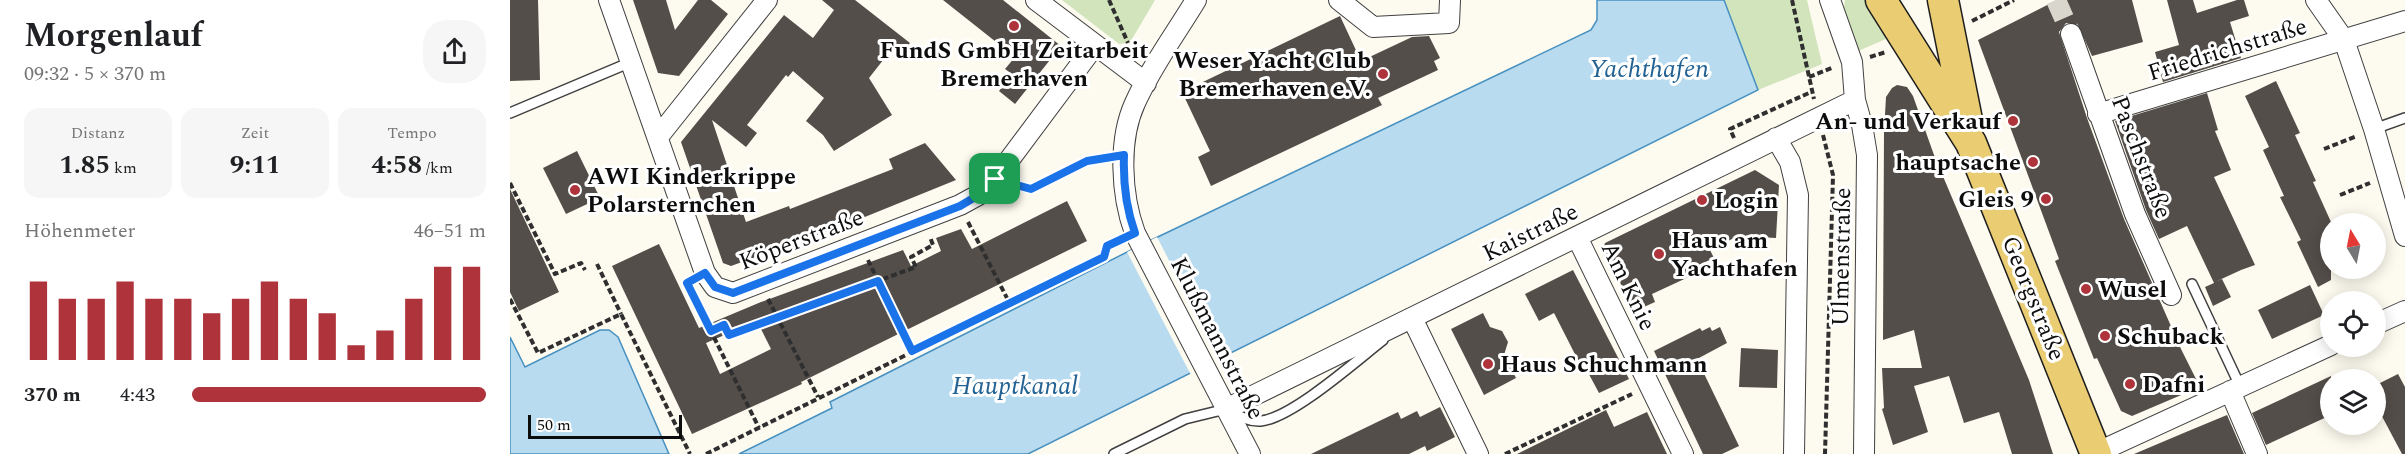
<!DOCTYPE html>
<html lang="de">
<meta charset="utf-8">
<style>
body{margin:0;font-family:Spectral,serif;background:#f6f6f6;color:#202124;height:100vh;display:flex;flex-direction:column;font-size:22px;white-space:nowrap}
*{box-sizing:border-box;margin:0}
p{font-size:20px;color:#757577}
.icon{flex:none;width:33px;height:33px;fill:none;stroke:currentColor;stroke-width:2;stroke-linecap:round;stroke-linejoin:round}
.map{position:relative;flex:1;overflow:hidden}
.drawer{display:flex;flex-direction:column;background:#fff;width:510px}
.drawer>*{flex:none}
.needle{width:39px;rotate:350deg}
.buttons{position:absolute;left:1810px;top:213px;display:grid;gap:12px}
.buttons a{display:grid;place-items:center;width:66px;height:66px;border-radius:50%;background:#fff;box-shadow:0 3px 15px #0003;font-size:30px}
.scale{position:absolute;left:18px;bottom:15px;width:154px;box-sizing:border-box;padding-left:6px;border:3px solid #0d0d0d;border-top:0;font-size:16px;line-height:21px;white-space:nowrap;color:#0d0d0d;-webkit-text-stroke:4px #fff;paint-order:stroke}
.pin{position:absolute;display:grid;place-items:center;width:51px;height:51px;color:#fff;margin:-26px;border-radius:12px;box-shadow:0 3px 9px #0006}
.round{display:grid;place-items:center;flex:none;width:63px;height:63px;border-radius:24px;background:#f6f6f6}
.overview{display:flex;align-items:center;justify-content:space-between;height:102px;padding:0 24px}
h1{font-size:33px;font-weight:700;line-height:45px}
.stats{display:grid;grid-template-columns:repeat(3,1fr);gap:9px;height:102px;padding:6px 24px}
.stats div{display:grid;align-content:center;border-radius:15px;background:#f6f6f6;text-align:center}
.stats b{font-size:26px;font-weight:700}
.stats small{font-size:16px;font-weight:400}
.stats p{font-size:16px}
.chart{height:168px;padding:12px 24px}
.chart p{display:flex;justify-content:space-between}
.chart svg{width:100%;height:108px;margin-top:6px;stroke:#af333a;stroke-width:6}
ul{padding:0 24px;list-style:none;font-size:20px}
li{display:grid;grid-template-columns:96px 72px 1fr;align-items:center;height:45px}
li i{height:15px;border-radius:8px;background:#af333a}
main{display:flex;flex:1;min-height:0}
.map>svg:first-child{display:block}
</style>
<main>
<section class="drawer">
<div class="overview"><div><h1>Morgenlauf</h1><p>09:32 · 5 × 370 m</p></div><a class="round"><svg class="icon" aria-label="share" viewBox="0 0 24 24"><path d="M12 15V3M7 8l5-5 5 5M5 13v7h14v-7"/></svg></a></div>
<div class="stats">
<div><p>Distanz</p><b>1.85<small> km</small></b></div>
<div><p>Zeit</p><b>9:11</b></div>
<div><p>Tempo</p><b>4:58<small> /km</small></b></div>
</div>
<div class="chart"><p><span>Höhenmeter</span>46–51 m</p>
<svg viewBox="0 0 160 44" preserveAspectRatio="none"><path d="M5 44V12M15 44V19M25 44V19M35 44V12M45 44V19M55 44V19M65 44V25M75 44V19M85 44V12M95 44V19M105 44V25M115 44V38M125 44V32M135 44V19M145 44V6M155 44V6"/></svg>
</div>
<ul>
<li><b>370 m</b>4:43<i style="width:100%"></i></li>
</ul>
</section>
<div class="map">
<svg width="1895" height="454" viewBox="0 0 1895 454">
<rect width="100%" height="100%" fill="#fdfaef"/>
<path fill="#d1e4bc" d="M552,0H645L622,39L616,43L609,44Z
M1214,0H1297L1312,64L1248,90Z
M1335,0H1360L1385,35L1346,52L1334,7Z"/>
<path fill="#b8dbf0" stroke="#4790bf" stroke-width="1.5" d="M1087,0H1214L1248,90L518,454H229L322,408L320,402L633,244L1081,30L1087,20Z
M90,330H99L108,337L159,454H0V337L15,367Z"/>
<path fill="#fdfaef" d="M647,237L711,361L681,375L617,252Z"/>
<path fill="#544e4a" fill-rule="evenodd" d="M0,0H28L30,80L0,81Z
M123,0H156L165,30L188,0H201L218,14L169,76L148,73Z
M312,0H345L400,43L389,56L381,50L359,78L382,115L324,151L313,135L296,121L314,98L283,71L278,77L276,75L237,125L247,133L236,147L202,120L236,222L279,206L280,209L383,169L379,159L415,143L446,180L340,223L221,266L213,263L171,142L274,15L303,38L324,10Z
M433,0H493L551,46L505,104L489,91L502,74L495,69L505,57Z
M1547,0H1622L1633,42L1582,56L1568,25L1556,23L1549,32L1577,118L1614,219L1671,349L1690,387L1622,416L1611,411L1587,358L1584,359L1545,261L1549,259L1468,40Z
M1657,0H1683L1687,13L1727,0H1734L1739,16L1720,22L1731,58L1653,82L1645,52L1669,45Z
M830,16L851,61L902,37L919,36L930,58L924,61L928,70L868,98L872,105L701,186L688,157L700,151L672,92Z
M1766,81L1790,133L1785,135L1806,181L1803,182L1821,222V280L1808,287L1787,242L1791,240L1770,197L1774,196L1753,150L1759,147L1735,96Z
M1387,85L1397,87L1403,96L1424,155L1519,380L1543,454H1502L1489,412L1454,423L1439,376L1404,386L1418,432L1383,445L1372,409L1374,408L1372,368H1412L1404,330L1373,340L1374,132L1376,97L1382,88Z
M1697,93L1708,130L1705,131L1721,170L1704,177L1745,265L1731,270L1705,282L1712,279L1721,297L1703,306L1695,287L1704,283L1677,226L1649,239L1636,210L1605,121Z
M67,151L90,198L56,214L33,168Z
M1245,170L1269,185L1266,238L1228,236L1200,250L1204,258L1180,269L1183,275L1142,294L1145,302L1125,311L1093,250L1095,243Z
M0,189L49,292L9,311L0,292Z
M557,201L577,241L291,382L292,384L182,434L102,266L149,244L189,328L251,302L393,250L401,266L431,251L426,238L451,229L462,249ZM247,321L261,349L210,374L196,343Z
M1063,270L1119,379L1089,393L1074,365L1071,366L1044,313L1029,321L1015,294Z
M1800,285L1814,315L1762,339L1748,310Z
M973,313L980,327L992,331L998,342L994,355L1006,378L974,395L941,329Z
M1200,327L1202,331L1210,327L1217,343L1187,359L1229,446L1212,454H1193L1144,351L1190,328L1192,331Z
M1231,348L1268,350L1267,388L1229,387Z
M1888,374L1895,387V454H1892L1866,405V385Z
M1821,376V415L1756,445L1742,413Z
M930,407L945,437L917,451L915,446L899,454H801L888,412L891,419L907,411L910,417Z
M1096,410L1104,427L1137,412L1157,454H1007Z
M1717,415L1734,454H1624L1676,432Z"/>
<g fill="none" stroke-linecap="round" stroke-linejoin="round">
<path stroke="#d9d6cd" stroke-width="20" stroke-dasharray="20 10" stroke-linecap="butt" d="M1546,0L1561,34"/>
<defs>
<path id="service" d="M0,113L121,62
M1864,129L1895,118
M1682,284L1730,386
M604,454L675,419L716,409C727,415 738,422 751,421C782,418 846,361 873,340"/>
<path id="minor" d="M99,0L195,273L205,287L223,293L450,205L472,193L485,179L585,45
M526,0L636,83
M686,0C666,33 641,67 625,103C608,140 611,195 625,233L740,454
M829,0L863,27L939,23L940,0
M1320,0L1342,62L1345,100L1352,125L1357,155L1354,454
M1806,0L1834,40L1864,129L1895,236
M1561,34L1625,214L1661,295
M1588,114L1895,21
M148,137L257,0
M1266,138L1280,162L1288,195L1284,454
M1067,237L1173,454
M902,318L968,454
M1866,324L1895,311
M1720,391L1747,454
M716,409L1345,100
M1586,453L1821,345"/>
<path id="primary" d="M1371,0L1461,143L1586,454
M1433,0L1458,125"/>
</defs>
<use href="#service" stroke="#404040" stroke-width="12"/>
<use href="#minor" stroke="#404040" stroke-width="22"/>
<use href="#primary" stroke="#1e1e1e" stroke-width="33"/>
<path stroke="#2f2f2f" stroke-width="4" stroke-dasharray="6 3" stroke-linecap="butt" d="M599,0L618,43
M1282,0L1304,99
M1462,21L1504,0
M1360,57L1376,52
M1299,77L1324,67
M1313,135L1323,175L1315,454
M1224,138L1220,129L1301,92
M1814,149L1847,136
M0,183L45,274L71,263L75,270
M505,184L521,189L577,161L595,158
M1830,195L1860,183
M458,222L499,302
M358,260L402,351
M87,264L111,314
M180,289L249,428
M0,299L28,353L111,314L180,454
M258,299L308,397
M201,331L214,325L219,335L406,267L401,257L423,245L420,237
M196,454L594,257L597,246L608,241
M995,454L1122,394"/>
<use href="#service" stroke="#fff" stroke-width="9"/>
<use href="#minor" stroke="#fff" stroke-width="20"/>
<use href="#primary" stroke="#eacc72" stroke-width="30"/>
</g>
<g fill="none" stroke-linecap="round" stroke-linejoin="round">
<defs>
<path id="route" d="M614,155C613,182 616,208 625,233L597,246L594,257L402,351L368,281L219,335L214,325L201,331L177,283L195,273L205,287L223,293L450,206L472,193L485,179L521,189L577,161Z"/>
</defs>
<use href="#route" stroke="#fff" stroke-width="12"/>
<use href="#route" stroke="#1a73e8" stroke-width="8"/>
</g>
<g fill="#af333a" stroke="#fff" stroke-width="2">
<circle cx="504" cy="26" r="6"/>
<circle cx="873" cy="74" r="6"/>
<circle cx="1503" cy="121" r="6"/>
<circle cx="1523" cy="162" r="6"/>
<circle cx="65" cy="190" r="6"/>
<circle cx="1536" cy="199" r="6"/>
<circle cx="1192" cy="200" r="6"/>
<circle cx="1149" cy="254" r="6"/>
<circle cx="1576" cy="289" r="6"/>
<circle cx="1595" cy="336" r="6"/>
<circle cx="978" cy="364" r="6"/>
<circle cx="1620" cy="384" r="6"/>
</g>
<g text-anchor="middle" stroke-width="6" stroke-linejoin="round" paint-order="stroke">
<g font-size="24" fill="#0d0d0d" stroke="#fff">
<text transform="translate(1717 49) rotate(-17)" y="8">Friedrichstraße</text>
<text transform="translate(1632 157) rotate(69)" y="8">Paschstraße</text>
<text transform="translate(1020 232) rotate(-26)" y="8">Kaistraße</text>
<text transform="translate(291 239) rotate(-21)" y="8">Köperstraße</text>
<text transform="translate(1331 257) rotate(-89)" y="8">Ulmenstraße</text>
<text transform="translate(1119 286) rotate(64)" y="8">Am Knie</text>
<text transform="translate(1524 298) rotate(68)" y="8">Georgstraße</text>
<text transform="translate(708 338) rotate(63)" y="8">Klußmannstraße</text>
</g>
<g font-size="24" font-weight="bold" fill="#0d0d0d" stroke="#fff" text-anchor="start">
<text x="504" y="58" text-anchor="middle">FundS GmbH Zeitarbeit<tspan x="504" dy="28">Bremerhaven</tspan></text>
<text x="861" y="68" text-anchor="end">Weser Yacht Club<tspan x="861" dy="28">Bremerhaven e.V.</tspan></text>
<text x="1491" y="129" text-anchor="end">An- und Verkauf</text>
<text x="1511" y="170" text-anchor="end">hauptsache</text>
<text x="77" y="184">AWI Kinderkrippe<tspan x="77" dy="28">Polarsternchen</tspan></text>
<text x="1524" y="207" text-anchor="end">Gleis 9</text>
<text x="1204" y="208">Login</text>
<text x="1161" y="248">Haus am<tspan x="1161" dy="28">Yachthafen</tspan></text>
<text x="1588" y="297">Wusel</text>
<text x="1607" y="344">Schuback</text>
<text x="990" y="372">Haus Schuchmann</text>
<text x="1632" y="392">Dafni</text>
</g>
<g font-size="26" font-style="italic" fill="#236292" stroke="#fff">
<text x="1139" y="77">Yachthafen</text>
<text x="505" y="394">Hauptkanal</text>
</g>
</g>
</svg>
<div class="buttons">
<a><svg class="needle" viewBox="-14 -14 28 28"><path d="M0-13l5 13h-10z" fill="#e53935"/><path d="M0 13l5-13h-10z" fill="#757577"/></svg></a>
<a><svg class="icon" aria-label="locate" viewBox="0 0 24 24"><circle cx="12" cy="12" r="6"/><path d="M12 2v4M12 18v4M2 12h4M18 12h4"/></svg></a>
<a><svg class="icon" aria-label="layers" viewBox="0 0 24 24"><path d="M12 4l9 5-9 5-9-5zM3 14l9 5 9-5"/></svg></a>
</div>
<div class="scale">50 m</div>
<div class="pin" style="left:485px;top:179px;background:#1e9e55"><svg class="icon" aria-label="arrive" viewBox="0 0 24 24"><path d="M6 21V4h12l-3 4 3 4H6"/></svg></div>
</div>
</main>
